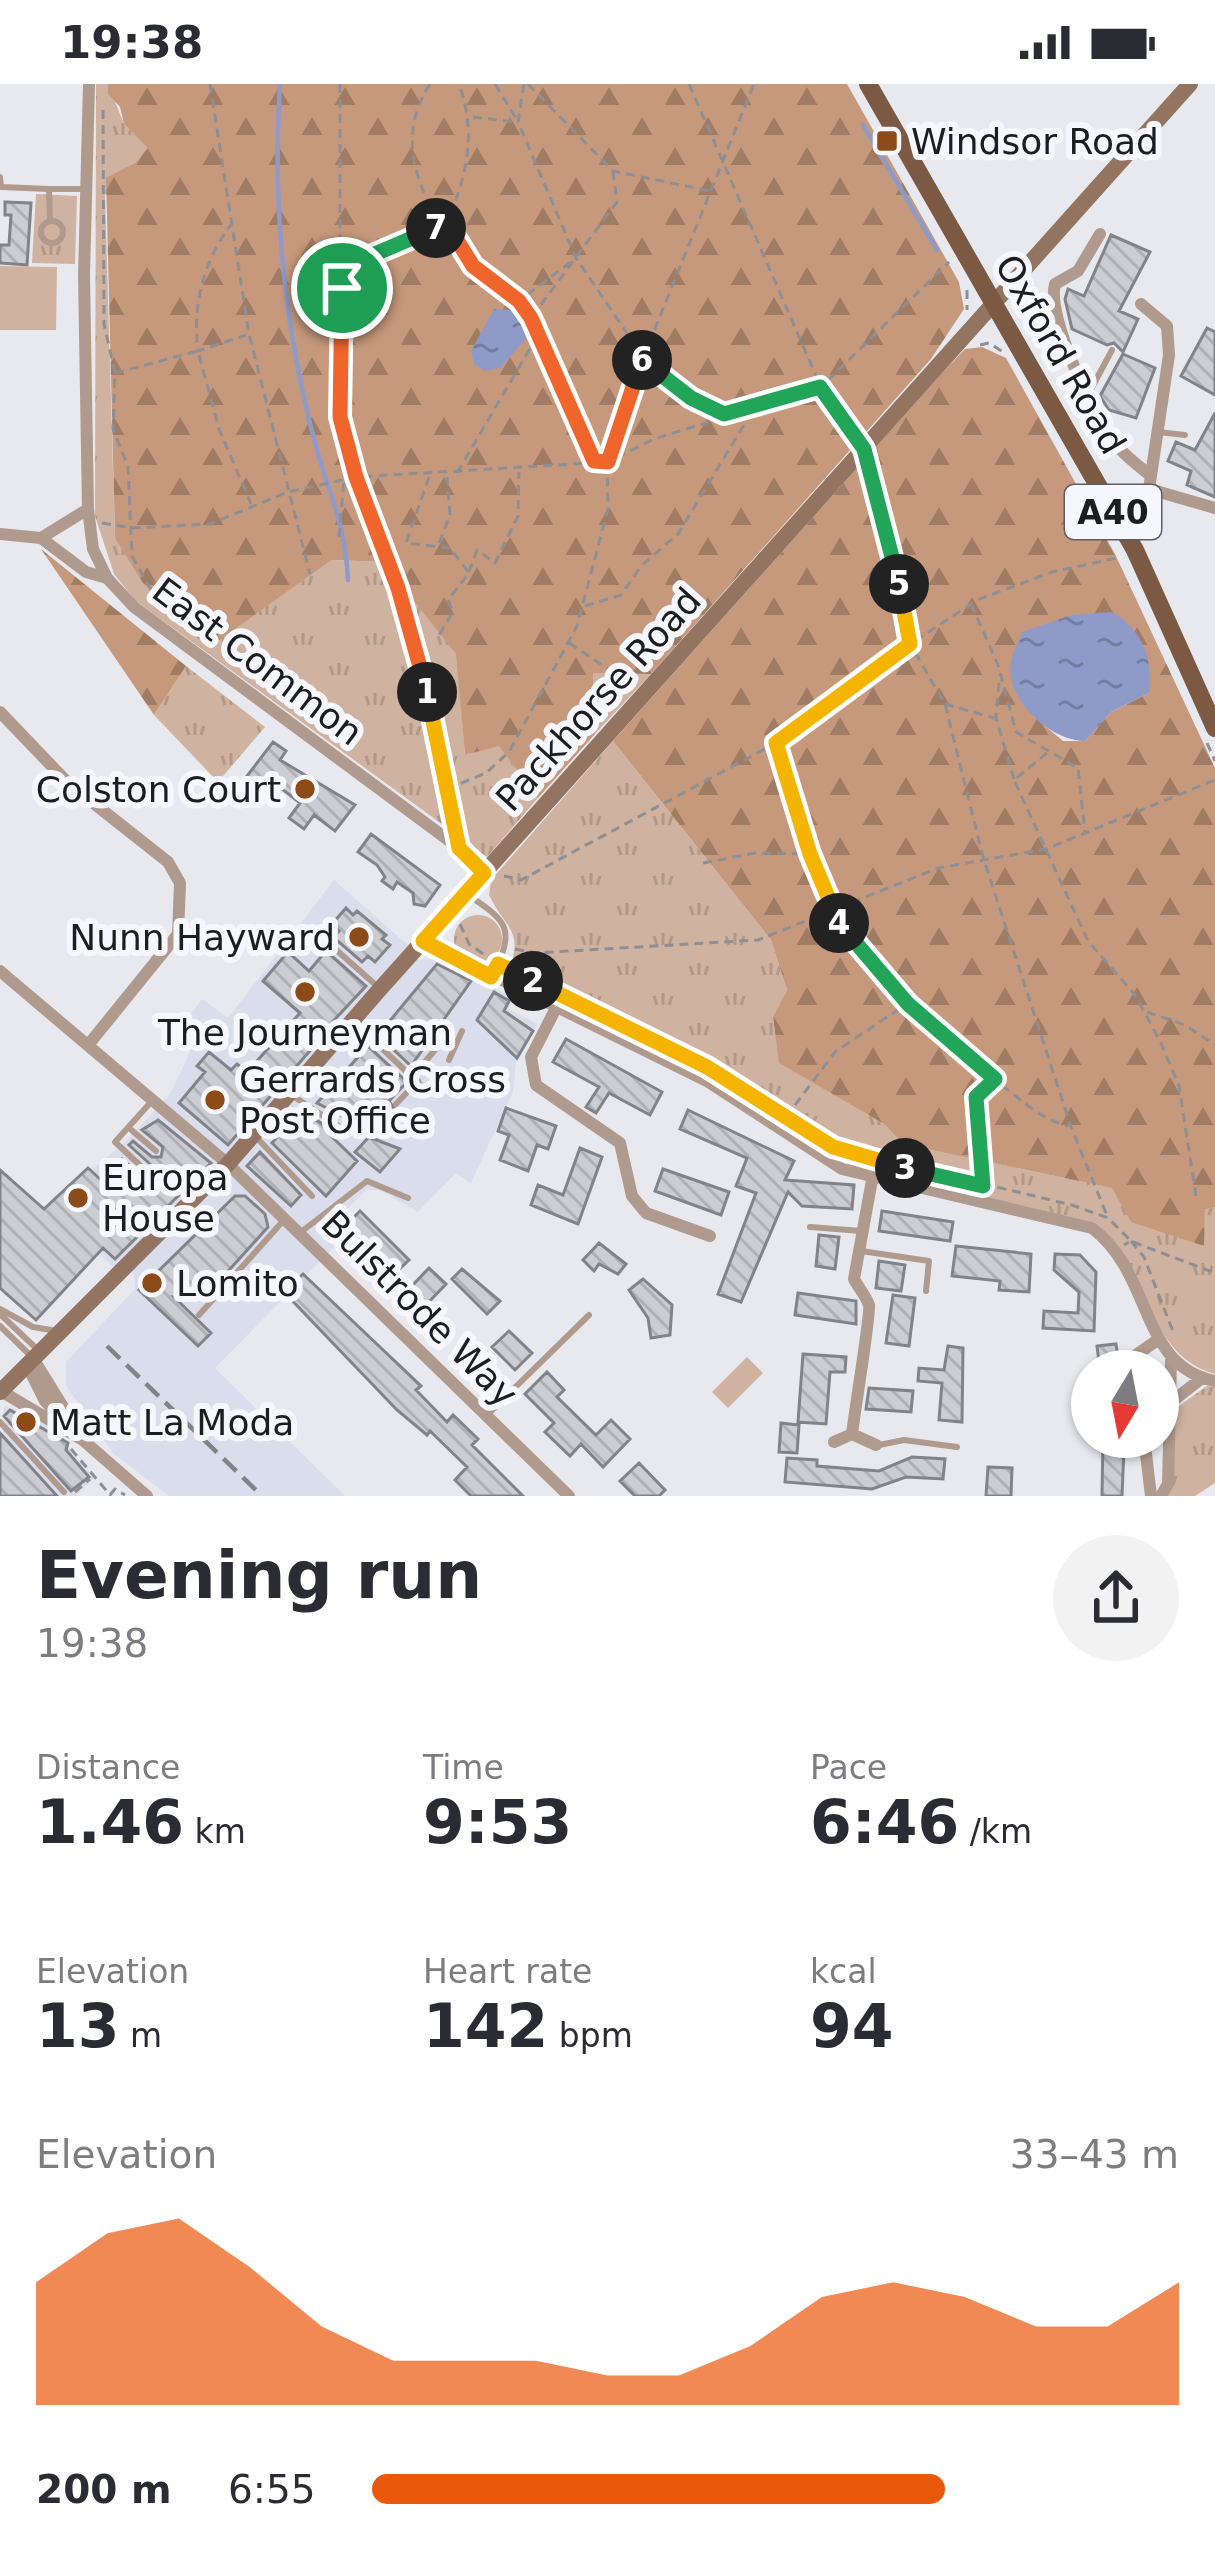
<!DOCTYPE html>
<meta charset="utf-8">
<style>
body{margin:0;font-family:"DejaVu Sans",sans-serif;background:#f2f2f3;color:#2b2b33;height:100vh;display:flex;flex-direction:column;font-size:45px;white-space:nowrap}
*{box-sizing:border-box;margin:0}
p{font-size:39px;color:#7c7c81}
.icon{flex:none;width:66px;height:66px;fill:none;stroke:currentColor;stroke-width:2;stroke-linecap:round;stroke-linejoin:round}
.map{position:relative;height:1412px;overflow:hidden}
.side{display:flex;flex-direction:column;background:#fff;flex:1}
.side>*{flex:none}
.needle{width:78px;rotate:190deg}
.controls{position:absolute;left:1071px;top:1266px;display:grid;gap:24px}
.controls a{display:grid;place-items:center;width:108px;height:108px;border-radius:50%;background:#fff;box-shadow:0 3px 9px #0004;font-size:60px}
.pin{position:absolute;display:grid;place-items:center;width:102px;height:102px;color:#fff;margin:-51px;border:6px solid #fff;border-radius:50%;box-shadow:0 3px 12px #0007}
.km{position:absolute;width:60px;height:60px;margin:-30px;border-radius:50%;background:#222;color:#fff;font-size:33px;line-height:60px;text-align:center}
.round{display:grid;place-items:center;flex:none;width:126px;height:126px;border-radius:63px;background:#f2f2f3}
.overview{display:flex;align-items:center;justify-content:space-between;height:204px;padding:0 36px}
h1{font-size:66px;font-weight:700;line-height:90px}
.figures{display:grid;grid-template-columns:repeat(3,1fr);gap:18px;height:204px;padding:12px 36px}
.figures div{display:grid;align-content:center}
.figures b{font-size:60px;font-weight:700}
.figures small{font-size:33px;font-weight:400}
.figures p{font-size:33px}
.chart{height:336px;padding:24px 36px}
.chart p{display:flex;justify-content:space-between}
.chart svg{width:100%;height:216px;margin-top:12px;fill:#ea580c;opacity:.7}
ul{padding:0 36px;list-style:none;font-size:39px}
li{display:grid;grid-template-columns:192px 144px 1fr;align-items:center;height:90px}
li i{height:30px;border-radius:15px;background:#ea580c}
.status{display:flex;justify-content:space-between;align-items:center;height:84px;padding:0 60px;background:#fff;direction:ltr}
.status svg{height:33px;fill:currentColor}
.map>svg:first-child{display:block}
</style>
<div class="status"><b>19:38</b><svg viewBox="0 0 49 12"><path d="M0 12V9h3v3zM5 12V6h3v6zM10 12V3h3v9zM15 12V0h3v12zM26 1h20v11H26zM47 4h2v5h-2z"/></svg></div>
<div class="map">
<svg width="1215" height="1412" viewBox="0 0 1215 1412">
<defs>
<pattern id="grass-tufts" width="24" height="20" patternUnits="userSpaceOnUse" patternTransform="scale(3)"><rect width="24" height="20" fill="#cfb29f"/><path d="M3 7l-1-3M5 7V3M7 7l1-3M15 17l-1-3M17 17v-4M19 17l1-3" fill="none" stroke="#b19988"/></pattern>
<pattern id="forest-firs" width="22" height="20" patternUnits="userSpaceOnUse" patternTransform="scale(3)"><rect width="22" height="20" fill="#c7997c"/><path d="M5 1l3.5 6h-7zM16 11l3.5 6h-7z" fill="#a17c65"/></pattern>
<pattern id="water-ripples" width="26" height="14" patternUnits="userSpaceOnUse" patternTransform="scale(3)"><rect width="26" height="14" fill="#8e9ac7"/><path d="M2 4q2-2 4 0t4 0M15 11q2-2 4 0t4 0" fill="none" stroke="#737da1"/></pattern>
<pattern id="building-back-hatch" width="6" height="6" patternUnits="userSpaceOnUse" patternTransform="scale(3)"><rect width="6" height="6" fill="#cbcdd3"/><path d="M-1 5l2 2M0 0l6 6M5-1l2 2" fill="none" stroke="#aeb0b5"/></pattern>
</defs>
<rect width="100%" height="100%" fill="#e8e9ef"/>
<path fill="#daddeb" d="M334,796L408,861L404,876L433,875L514,914L509,925L538,940L516,978L513,1008L471,1099L456,1089L418,1128L380,1106H366L323,1150L334,1163L215,1284L345,1412H169L113,1369L66,1302V1278L135,1205L133,1184L113,1183L49,1120L122,1061L170,1010L191,966L175,952L202,915L228,934Z
M4,1322L30,1329L57,1350L94,1394L76,1412H0Z"/>
<path fill="url(#grass-tufts)" d="M96,0H108L124,40L149,64L105,111L115,454L214,559L332,476L383,478L457,570L465,671L499,661L538,714L487,773L136,517L114,490L95,432Z
M36,110L77,112L75,180L32,179Z
M186,582L265,643L218,698L154,631Z
M593,589L651,590L595,650Z
M613,657L771,856L787,906L773,934L780,979L884,1040L903,1060L1113,1104L1203,1161L1205,1124L1215,1123V1290C1143,1270 1151,1180 1095,1139L849,1081L645,956L506,893C526,845 507,848 489,811L491,796Z
M454 855a24 24 0 1 1 48 0a24 24 0 1 1-48 0Z
M1207,1302L1215,1303V1399L1195,1412H1167L1173,1398L1176,1324Z"/>
<path fill="url(#forest-firs)" fill-rule="evenodd" d="M108,0H847L959,198L964,225L931,275L651,590L593,589L595,650L538,714L499,662L465,671L456,570L383,478L332,476L215,559L143,499L115,454L106,94L135,79L148,64L124,40L120,23L108,10Z
M982,263L1006,274L1115,470L1215,684V1123L1205,1125L1204,1162L1131,1138L1112,1104L903,1060L884,1040L779,979L773,933L787,906L771,856L613,657L941,290L965,265ZM1149,609L1111,628L1085,657H1063L1033,632Z
M41,465L186,582L154,631Z"/>
<path fill="#cfb29f" d="M0,182L57,183L56,246H0Z
M747,1273L763,1289L728,1324L712,1308Z"/>
<path fill="url(#water-ripples)" d="M494,225L515,226L530,250L500,284L485,287L474,280L471,267Z
M1112,528C1143,546 1153,575 1149,609L1111,628L1085,657C1050,657 1004,615 1011,577C1013,567 1019,557 1022,548L1072,531Z"/>
<g fill="none" stroke-linecap="round" stroke-linejoin="round">
<path stroke="#8e9ac7" stroke-width="4.5" d="M280,0C272,117 284,242 314,355C328,411 345,434 348,496
M863,41L937,166"/>
</g>
<path fill="url(#building-back-hatch)" stroke="#818388" stroke-width="3" d="M5,118L31,119L27,181L0,179V161H9L11,131H5Z
M1111,151L1150,168L1119,227L1138,235L1123,268L1114,259L1107,261L1072,245L1065,215L1068,205L1084,212Z
M1207,244L1215,248V311L1181,292Z
M1123,270L1155,284L1136,334L1109,326L1100,312Z
M1215,329V413L1187,401L1191,387L1168,377L1176,358L1195,366Z
M273,658L286,667L280,676L355,721L335,747L314,731L304,745L289,734L300,719L268,694L256,711L241,700Z
M371,750L440,801L425,822L414,820L413,809L397,798L393,805L382,797L385,793L377,781L358,768Z
M346,824L353,831L357,827L386,851L382,855L390,861L375,878L368,872L362,878L333,853L339,847L332,840Z
M326,867L366,902L322,949L310,938L301,941V950L314,962L228,1061L179,1019L205,988L197,982L209,968L231,986L237,980L247,988L300,929L263,897L288,868L309,887Z
M437,880L471,897L411,982L378,951Z
M494,908L509,917L504,927L533,947L517,974L477,936Z
M566,955L662,1008L650,1031L609,1009L596,1029L586,1023L599,1003L553,978Z
M368,962L407,998L389,1017L396,1027L376,1049L317,1019Z
M506,1024L556,1042L548,1065L537,1061L528,1087L500,1076L509,1051L498,1047Z
M301,1026L333,1047L330,1051L357,1077L326,1112L272,1059Z
M688,1026L794,1077L785,1096L854,1101L852,1125L802,1122L788,1108L741,1218L718,1210L756,1109L736,1102L747,1074L680,1045Z
M158,1036L211,1079L115,1175L103,1164L36,1236L0,1204V1086L44,1125L88,1084L100,1095L122,1075L140,1091H149L150,1080L129,1061L133,1057L152,1073H161L163,1063L142,1046Z
M369,1053L400,1065L380,1088L355,1068Z
M580,1064L602,1073L578,1140L531,1121L538,1101L563,1111Z
M260,1068L301,1111L291,1122L247,1082Z
M663,1085L729,1108L721,1131L655,1107Z
M235,1112H245L265,1130L268,1143L203,1215L174,1213L211,1249L198,1262L139,1206Z
M360,1127L409,1176L391,1193L343,1144Z
M882,1127L953,1138L950,1157L879,1147Z
M819,1151L839,1153L835,1185L816,1182Z
M599,1159L626,1180L618,1190L599,1180L594,1187L583,1176Z
M956,1162L1031,1170L1029,1208L999,1206L1000,1197L952,1192Z
M1055,1170L1080,1171L1096,1188L1094,1247L1043,1244L1044,1227L1078,1229L1079,1208L1054,1186Z
M879,1177L905,1181L901,1207L876,1204Z
M429,1184L446,1200L423,1224L407,1207Z
M462,1185L500,1217L487,1230L452,1195Z
M303,1190L421,1302L416,1306L447,1338L453,1331L478,1355L472,1361L523,1412H471L455,1396L467,1383L430,1347L427,1351L397,1326L284,1208Z
M643,1195L672,1221L670,1251L651,1254L648,1234L629,1206Z
M798,1209L856,1217V1240L795,1231Z
M893,1211L915,1214L909,1262L886,1259Z
M509,1247L532,1269L515,1286L492,1263Z
M1116,1260L1120,1287H1100L1097,1262Z
M948,1262L963,1264L962,1338L939,1336L942,1299L918,1297L919,1284L944,1286Z
M803,1270L846,1273L845,1288H830L826,1340L798,1338Z
M547,1288L564,1306L557,1313L596,1351L611,1336L630,1355L603,1383L581,1360L570,1372L545,1348L554,1339L525,1310Z
M869,1304L913,1307L911,1328L866,1325Z
M10,1326L68,1359L66,1366L89,1393L71,1407L4,1332Z
M781,1339L799,1341L797,1369L779,1368Z
M0,1349L57,1412H0Z
M1103,1353H1131L1132,1364H1124L1122,1412H1102Z
M912,1373L945,1375L943,1395L906,1393L872,1405L785,1398L787,1374L817,1376V1382L879,1387Z
M639,1379L665,1406L659,1412H635L620,1397Z
M988,1383L1012,1384L1011,1412H986Z"/>
<g fill="none" stroke-linecap="round" stroke-linejoin="round">
<path stroke="#8e8f94" stroke-width="3" stroke-dasharray="9 6" stroke-linecap="butt" d="M210,0L249,250L310,490
M340,0V333L423,588L455,745
M430,0C377,82 454,168 519,217
M495,0L517,36
M524,0L518,38L576,174L643,273L691,313L724,330
M528,0L613,87L710,107
M689,0L821,303L854,350
M103,26L104,240L115,289L113,345L128,383L132,472L161,524L206,558
M473,33L517,38
M233,138C204,175 192,220 198,267L246,251
M345,183L447,139C467,90 477,51 459,0
M967,206V226
M530,233L519,217L572,177
M539,252L593,375
M980,261L989,259L1003,268
M115,289L198,267L219,345L251,420
M869,380L888,442L910,560L945,620L983,773L1071,1043L1108,1134
M457,389L538,251L531,234L617,118L613,87
M429,393L406,459L450,464L469,489L448,516L453,528L439,551
M102,439L131,444L210,440L288,408L356,393L607,378L654,355L821,303L949,178
M339,453L344,395
M439,459L450,431L447,393
M469,488L477,466L495,479L518,432L519,388
M971,520L998,581L1016,648L1078,684L1085,748
M585,522L621,511L641,482L678,450L756,321
M569,559L631,600
M999,599L996,634L1014,695
M945,620L994,634
M1207,659L1215,677
M777,661L810,770L843,847L981,988C1013,1005 1032,1033 1068,1042
M1047,669L1014,696L1088,857L1135,911L1161,959L1179,1002L1197,1118
M447,705L486,689L509,668L577,542L608,425L607,378L637,289L754,0
M703,779L755,769L808,770
M504,792L521,796L776,659L850,600L977,516L1052,488L1121,473
M460,840L469,860L488,873
M515,865L536,869L758,856L938,784L1046,765L1215,696
M1147,928L1185,941L1215,961
M786,1033L835,968L908,919
M837,1065L1072,1121L1108,1134L1131,1157L1124,1161
M983,1099L976,1013L994,996
M1131,1157L1144,1173L1174,1250
M1133,1158L1215,1189
M71,1365L111,1412
M75,1408L90,1395
M110,1411L115,1405L125,1411"/>
<path stroke="#af9a8d" stroke-width="6" d="M0,93L1,103L49,105
M41 148a11 11 0 1 1 22 0a11 11 0 1 1-22 0Z
M50,137L49,105H85
M1089,309L1112,266
M1158,348L1185,351
M468,811C509,838 515,846 493,890
M316,848L377,902
M356,940L426,1006
M307,945L326,963
M449,976L462,947
M413,992L445,954
M293,1012L340,1043
M396,1020L418,997
M129,1044L156,1067
M257,1054L312,1112
M144,1085L115,1058L151,1018
M810,1143L861,1147
M301,1148L367,1097L408,1114
M861,1167L929,1177L926,1207
M0,1225L33,1243L57,1247
M0,1230L37,1265
M199,1231L283,1137
M0,1242L32,1273
M489,1329L589,1231
M0,1338L64,1408
M879,1361L904,1356L957,1363"/>
<path stroke="#af9a8d" stroke-width="12" d="M89,0L84,191L88,425L93,465L107,494L134,523L459,764L485,789
M1100,150L1078,187L1055,200C1046,233 1096,339 1121,366C1129,375 1140,383 1150,391
M1149,405L1215,424
M1112,426L1149,405L1169,271L1167,242L1141,220
M0,450L41,454L88,425
M41,454L86,488L107,494
M0,628L68,699L168,778L180,799L178,850L89,960
M423,857L707,997L842,1085L1092,1144C1154,1191 1139,1282 1215,1297
M0,887L228,1080L569,1412
M556,924L531,973L536,1001L620,1059L632,1112L646,1129L710,1152
M872,1096L854,1195C858,1203 866,1212 869,1221C871,1229 854,1331 852,1350L876,1361
M34,1276L84,1357L147,1412
M28,1283L45,1317L66,1340
M1138,1287L1136,1271L1159,1255
M1,1307L83,1356
M1158,1321L1170,1319L1171,1276
M1144,1353L1151,1412
M834,1358L852,1350
M1161,1412L1168,1400L1170,1319L1202,1294"/>
<path stroke="#927461" stroke-width="16" d="M0,1308L228,1080L380,905L1190,0"/>
<path stroke="#7c5942" stroke-width="18" d="M868,0L1135,466L1215,644"/>
<path stroke="#828387" stroke-width="4.5" stroke-dasharray="18 9" stroke-linecap="butt" d="M107,1262L262,1412"/>
</g>
<g fill="none" stroke-linecap="round" stroke-linejoin="round">
<defs>
<path id="split-1" d="M342,204L340,333L356,393L398,504L427,608"/>
<path id="split-2" d="M427,608L459,764L484,789L423,857L491,893L498,880L533,897"/>
<path id="split-3" d="M533,897L707,983L833,1063L905,1084"/>
<path id="split-4" d="M839,839L908,920L995,995L976,1013L983,1102L905,1084"/>
<path id="split-5" d="M839,839L810,770L776,659L910,560L899,500"/>
<path id="split-6" d="M642,276L691,314L724,330L820,303L864,365L899,500"/>
<path id="split-7" d="M436,144L447,140L473,182L519,217L531,234L594,377L608,378L642,276"/>
<path id="split-8" d="M342,204V184L436,144"/>
</defs>
<use href="#split-1" stroke="#fff" stroke-width="24"/>
<use href="#split-2" stroke="#fff" stroke-width="24"/>
<use href="#split-3" stroke="#fff" stroke-width="24"/>
<use href="#split-4" stroke="#fff" stroke-width="24"/>
<use href="#split-5" stroke="#fff" stroke-width="24"/>
<use href="#split-6" stroke="#fff" stroke-width="24"/>
<use href="#split-7" stroke="#fff" stroke-width="24"/>
<use href="#split-8" stroke="#fff" stroke-width="24"/>
<use href="#split-1" stroke="#f0652b" stroke-width="15"/>
<use href="#split-2" stroke="#f5b400" stroke-width="15"/>
<use href="#split-3" stroke="#f5b400" stroke-width="15"/>
<use href="#split-4" stroke="#22a559" stroke-width="15"/>
<use href="#split-5" stroke="#f5b400" stroke-width="15"/>
<use href="#split-6" stroke="#22a559" stroke-width="15"/>
<use href="#split-7" stroke="#f0652b" stroke-width="15"/>
<use href="#split-8" stroke="#22a559" stroke-width="15"/>
</g>
<g fill="#8d4b18" stroke="#f5f7fd" stroke-width="4.5">
<rect x="875" y="45" width="24" height="24" rx="6"/>
<circle cx="305" cy="705" r="12"/>
<circle cx="359" cy="853" r="12"/>
<circle cx="305" cy="908" r="12"/>
<circle cx="215" cy="1016" r="12"/>
<circle cx="78" cy="1114" r="12"/>
<circle cx="152" cy="1199" r="12"/>
<circle cx="26" cy="1338" r="12"/>
</g>
<g text-anchor="middle" stroke-width="12" stroke-linejoin="round" paint-order="stroke">
<rect fill="#f5f7fd" stroke="#5d5e62" stroke-width="3" x="1065" y="401" width="96" height="54" rx="9"/>
<g font-size="33" font-weight="bold" fill="#1c1d1f">
<text x="1113" y="440">A40</text>
</g>
<g font-size="36" fill="#1c1d1f" stroke="#f5f7fd" text-anchor="start">
<text x="911" y="70">Windsor Road</text>
<text x="281" y="718" text-anchor="end">Colston Court</text>
<text x="335" y="866" text-anchor="end">Nunn Hayward</text>
<text x="305" y="961" text-anchor="middle">The Journeyman</text>
<text x="239" y="1008">Gerrards Cross<tspan x="239" dy="41">Post Office</tspan></text>
<text x="102" y="1106">Europa<tspan x="102" dy="41">House</tspan></text>
<text x="176" y="1212">Lomito</text>
<text x="50" y="1351">Matt La Moda</text>
</g>
<g font-size="36" fill="#1c1d1f" stroke="#f5f7fd">
<text transform="translate(1061 270) rotate(60)" y="13">Oxford Road</text>
<text transform="translate(258 577) rotate(37)" y="13">East Common</text>
<text transform="translate(598 615) rotate(-48)" y="13">Packhorse Road</text>
<text transform="translate(420 1224) rotate(45)" y="13">Bulstrode Way</text>
</g>
</g>
</svg>
<div class="controls">
<a><svg class="needle" viewBox="-14 -14 28 28"><path d="M0-13l5 13h-10z" fill="#e53935"/><path d="M0 13l5-13h-10z" fill="#7c7c81"/></svg></a>
</div>
<div class="pin" style="left:342px;top:204px;background:#1e9e55"><svg class="icon" aria-label="arrive" viewBox="0 0 24 24"><path d="M6 21V4h12l-3 4 3 4H6"/></svg></div>
<b class="km" style="left:427px;top:608px">1</b>
<b class="km" style="left:533px;top:897px">2</b>
<b class="km" style="left:905px;top:1084px">3</b>
<b class="km" style="left:839px;top:839px">4</b>
<b class="km" style="left:899px;top:500px">5</b>
<b class="km" style="left:642px;top:276px">6</b>
<b class="km" style="left:436px;top:144px">7</b>
</div>
<section class="side">
<div class="overview"><div><h1>Evening run</h1><p>19:38</p></div><a class="round"><svg class="icon" aria-label="share" viewBox="0 0 24 24"><path d="M12 15V3M7 8l5-5 5 5M5 13v7h14v-7"/></svg></a></div>
<div class="figures">
<div><p>Distance</p><b>1.46<small> km</small></b></div>
<div><p>Time</p><b>9:53</b></div>
<div><p>Pace</p><b>6:46<small> /km</small></b></div>
</div>
<div class="figures">
<div><p>Elevation</p><b>13<small> m</small></b></div>
<div><p>Heart rate</p><b>142<small> bpm</small></b></div>
<div><p>kcal</p><b>94</b></div>
</div>
<div class="chart"><p><span>Elevation</span>33–43 m</p>
<svg viewBox="0 0 160 44" preserveAspectRatio="none"><path d="M0 44V19L10 9L20 6L30 16L40 28L50 35L60 35L70 35L80 38L90 38L100 32L110 22L120 19L130 22L140 28L150 28L160 19V44z"/></svg>
</div>
<ul>
<li><b>200 m</b>6:55<i style="width:71%"></i></li>
</ul>
</section>
